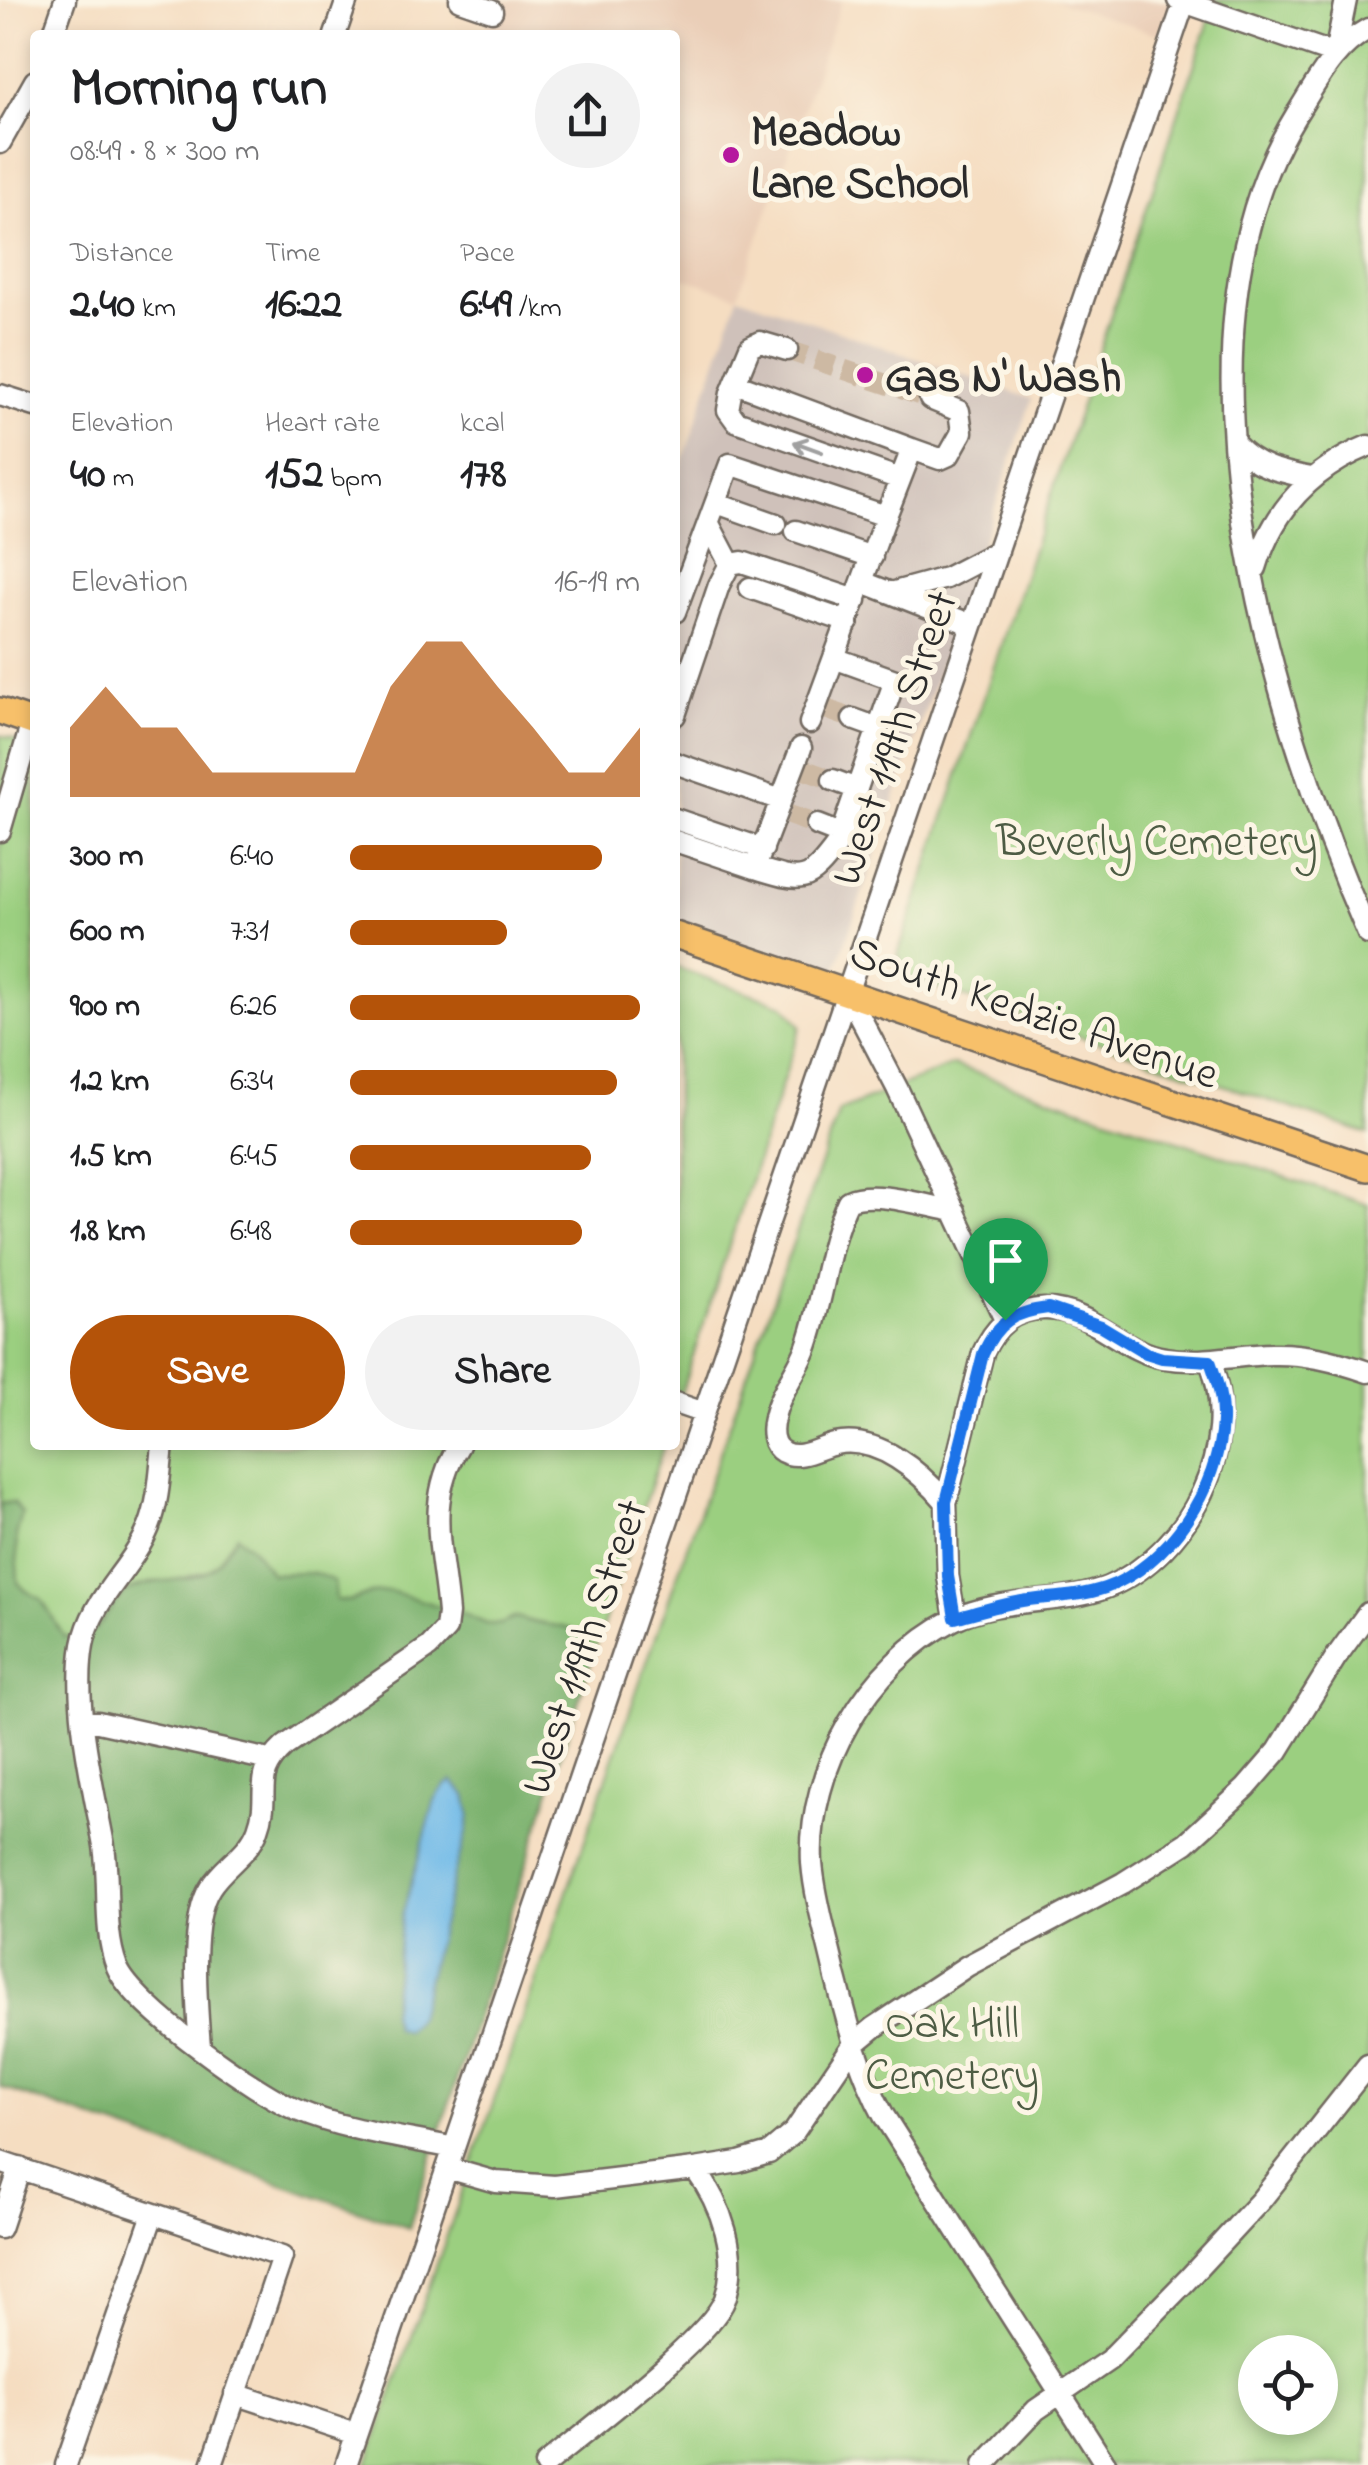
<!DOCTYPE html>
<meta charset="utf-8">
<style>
body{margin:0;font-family:"Indie Flower",sans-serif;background:#f2f2f2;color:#202124;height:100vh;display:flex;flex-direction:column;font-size:38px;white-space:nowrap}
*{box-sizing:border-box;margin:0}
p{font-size:32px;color:#757577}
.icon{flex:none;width:55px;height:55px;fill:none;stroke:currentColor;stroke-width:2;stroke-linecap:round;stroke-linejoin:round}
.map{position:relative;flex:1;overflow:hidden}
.drawer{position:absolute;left:30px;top:30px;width:650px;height:1420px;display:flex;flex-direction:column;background:#fff;border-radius:10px;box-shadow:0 5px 15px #0003}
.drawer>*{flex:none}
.fabs{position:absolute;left:1238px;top:2335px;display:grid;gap:20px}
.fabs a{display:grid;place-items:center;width:100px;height:100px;border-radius:50%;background:#fff;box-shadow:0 5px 15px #0003;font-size:50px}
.pin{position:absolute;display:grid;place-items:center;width:85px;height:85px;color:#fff;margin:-102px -42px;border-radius:50% 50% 50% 0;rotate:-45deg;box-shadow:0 0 10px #0007}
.pin .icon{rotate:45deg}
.round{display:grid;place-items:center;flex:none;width:105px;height:105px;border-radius:52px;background:#f2f2f2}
.summary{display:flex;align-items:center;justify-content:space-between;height:170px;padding:0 40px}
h1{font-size:55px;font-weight:700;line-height:75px}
.metrics{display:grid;grid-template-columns:repeat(3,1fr);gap:15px;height:170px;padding:10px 40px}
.metrics div{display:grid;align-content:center}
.metrics b{font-size:42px;font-weight:700}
.metrics small{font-size:28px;font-weight:400}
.metrics p{font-size:28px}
.chart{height:280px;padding:20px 40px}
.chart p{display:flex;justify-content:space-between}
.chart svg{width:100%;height:180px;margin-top:10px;fill:#b45309;opacity:.7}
.action{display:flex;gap:20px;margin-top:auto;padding:20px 40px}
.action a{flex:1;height:115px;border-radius:60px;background:#b45309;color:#fff;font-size:40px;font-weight:700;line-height:115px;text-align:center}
.action a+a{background:#f2f2f2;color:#202124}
ul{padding:0 40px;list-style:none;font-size:32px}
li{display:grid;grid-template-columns:160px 120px 1fr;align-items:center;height:75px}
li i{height:25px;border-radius:12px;background:#b45309}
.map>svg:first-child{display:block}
</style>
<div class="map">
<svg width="1368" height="2465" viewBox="0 0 1368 2465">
<rect width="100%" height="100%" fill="#fcf5e5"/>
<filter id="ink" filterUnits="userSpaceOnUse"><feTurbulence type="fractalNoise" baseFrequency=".01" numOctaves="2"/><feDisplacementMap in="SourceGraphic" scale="20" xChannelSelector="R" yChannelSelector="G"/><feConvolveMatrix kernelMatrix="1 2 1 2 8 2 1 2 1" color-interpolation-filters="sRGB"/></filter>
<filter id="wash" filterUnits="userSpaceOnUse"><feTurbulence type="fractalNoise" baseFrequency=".0048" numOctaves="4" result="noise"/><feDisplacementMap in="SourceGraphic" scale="40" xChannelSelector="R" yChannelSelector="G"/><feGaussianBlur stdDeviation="2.25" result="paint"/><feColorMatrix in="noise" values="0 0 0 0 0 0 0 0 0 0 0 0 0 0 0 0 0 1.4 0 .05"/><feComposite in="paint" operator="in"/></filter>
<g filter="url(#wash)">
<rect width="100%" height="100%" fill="#f5ddc1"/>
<path fill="#eaceb7" d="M496,0H842L738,296L675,275V35H484Z
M1054,0H1171L1159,35Z"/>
<path fill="#cfc1ba" d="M738,296L1032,399L833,978L675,924V485Z"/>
<path fill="#9bcf80" stroke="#637d56" stroke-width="2.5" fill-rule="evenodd" d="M1216,0H1368V1134L910,979L898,955Z
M0,735L35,746V1445H664L595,1650C573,1617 548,1631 516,1617L501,1624L487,1625L461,1613L372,1593L350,1601L335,1600L315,1573L271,1574L254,1550L211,1570L173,1581L152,1582L110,1611L95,1631L81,1638L64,1637L41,1599L26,1591L18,1583L16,1535L22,1514L13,1502L0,1504Z
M675,967L784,1005L801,1026L675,1411Z
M953,1065L1368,1205V2465H367L839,1111ZM1255,2352H1320V2418H1255Z"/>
<path fill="#7cb26e" stroke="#546e4c" stroke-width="2.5" d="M13,1502L22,1514L16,1535L18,1583L26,1591L41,1599L64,1637C104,1640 99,1615 124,1594C146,1575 192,1586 213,1567C222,1558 230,1545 237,1535L254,1550L271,1574L315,1573L334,1581L336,1600L350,1601L372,1593L390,1591L461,1613L487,1624H501L517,1617C548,1631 573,1617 595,1650L409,2228L0,2087V1504Z"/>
<path fill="#70bae8" stroke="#4e728a" stroke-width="2.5" d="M452,1781L466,1795L470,1814L467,1832L454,1874L418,2017L406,2031L395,2028L391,2014L402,1916L435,1800L444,1786Z"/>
</g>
<g filter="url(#ink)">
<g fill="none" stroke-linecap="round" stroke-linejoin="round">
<path stroke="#cdb9a3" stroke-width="20" stroke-dasharray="20 10" stroke-linecap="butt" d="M787,350L930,399
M826,709L853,719
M805,770L833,780
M789,815L817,825"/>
<defs>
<path id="minor" d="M460,0L492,11
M1178,0L1335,54L1346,0
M1368,29C1333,48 1317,82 1296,115C1158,340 1270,711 1368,934
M53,35L65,0
M335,35L347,0
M0,143L35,81
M787,350L760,342L750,347L731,393L728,410L736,421L900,479
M735,383L912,449
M0,395L35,406
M1235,444C1255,467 1281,472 1311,478
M717,503L776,524
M886,516L912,449L940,459L949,455L962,432L959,411L930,399
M709,524L730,564
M796,531L872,557
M1256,568C1273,510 1312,469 1368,446
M863,582L972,625
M750,588L848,622
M891,593L946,578L998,551
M675,612L730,464L886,516L810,723
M675,715L719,585L730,564L742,562L856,600
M853,719L878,728
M675,763L781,800
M833,780L857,789
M675,819L763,849
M817,825L840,834
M0,831L32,722
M675,841L755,868L801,748
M755,868C802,882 807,886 837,845L895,680L834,658
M847,992L897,1088L1005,1320
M675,1403L704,1413
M163,1445C160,1472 159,1502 149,1527C132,1569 91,1599 83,1645C73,1704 92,1781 103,1840C111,1881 102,1928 117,1967C132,2006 259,2095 299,2111C347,2131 403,2137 454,2148
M946,1502C920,1472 878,1435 835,1444C818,1448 800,1461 783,1452C771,1445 771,1430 774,1418C779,1393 797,1372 806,1349C824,1301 826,1247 848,1201C874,1189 926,1206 955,1211
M955,1618L948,1576L946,1502L983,1353C995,1326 1014,1308 1046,1309C1092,1309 1122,1352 1165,1358C1201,1364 1235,1355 1271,1354C1305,1353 1336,1361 1368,1372
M84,1722H98L269,1760
M200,2047C197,2007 189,1920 210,1888C223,1866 249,1854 258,1829C272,1792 250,1778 285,1746L429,1647L446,1629L448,1613C443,1550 424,1503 459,1445
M0,2162L282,2257L212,2465
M447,2168L496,2182L555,2186L695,2169L739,2162L769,2153L794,2132L853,2045L875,2027L967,1966L1123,1883L1186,1843L1246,1788L1278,1751L1336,1657L1368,1613
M0,2228L20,2168
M235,2394L356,2434
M66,2465L153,2214
M346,2465L1185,0
M545,2465C583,2433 711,2338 725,2299C740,2255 721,2204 695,2169
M984,2465L1036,2410L1109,2360L1187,2280L1261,2200L1368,2065
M1106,2465L884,2116C859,2070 848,2024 835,1974C827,1937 815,1900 812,1863C807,1769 869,1663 953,1620C1000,1596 1061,1606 1108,1587C1191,1552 1242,1446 1210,1361"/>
<path id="major" d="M0,711L35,723
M675,935L1368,1168"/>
</defs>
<use href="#minor" stroke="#726960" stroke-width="25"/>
<use href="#major" stroke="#726960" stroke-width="30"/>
<use href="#minor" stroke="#fff" stroke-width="20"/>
<use href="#major" stroke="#f7c06b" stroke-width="25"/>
</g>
<defs><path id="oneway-shaft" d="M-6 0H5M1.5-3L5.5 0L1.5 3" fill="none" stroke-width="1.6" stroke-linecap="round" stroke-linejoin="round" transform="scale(2.5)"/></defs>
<use stroke="#a0a0a0" href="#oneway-shaft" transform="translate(808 447) rotate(-160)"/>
</g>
<g fill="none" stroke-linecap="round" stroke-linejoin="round" filter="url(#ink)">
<defs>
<path id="route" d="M1048,1308L1101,1326L1146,1353L1162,1358L1210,1361C1217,1381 1223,1399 1222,1421C1219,1487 1169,1565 1105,1588C1079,1597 1049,1597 1022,1601C999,1605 977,1612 955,1618L948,1576L946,1502L983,1354C997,1322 1014,1312 1048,1308Z"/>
</defs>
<use href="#route" stroke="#fff" stroke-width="20"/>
<use href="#route" stroke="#1a73e8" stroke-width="12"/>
</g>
<g fill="#b5179e" stroke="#fcf5e5" stroke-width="4">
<circle cx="731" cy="155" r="10"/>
<circle cx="865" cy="375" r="10"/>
</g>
<g text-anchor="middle" stroke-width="10" stroke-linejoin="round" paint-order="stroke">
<g font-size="45" font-weight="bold" fill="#2b2b2b" stroke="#fcf5e5" text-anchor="start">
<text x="751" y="145">Meadow<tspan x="751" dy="52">Lane School</tspan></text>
<text x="885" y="391">Gas N' Wash</text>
</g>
<g font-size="45" fill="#2b2b2b" stroke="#fcf5e5">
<text transform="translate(892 737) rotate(-71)" y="16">West 119th Street</text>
<text transform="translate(1035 1011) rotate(19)" y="16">South Kedzie Avenue</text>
<text transform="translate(582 1646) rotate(-71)" y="16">West 119th Street</text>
</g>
<g font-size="45" fill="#4d5c44" stroke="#fcf5e5">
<text x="1157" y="855">Beverly Cemetery</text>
<text x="952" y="2037">Oak Hill<tspan x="952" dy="52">Cemetery</tspan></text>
</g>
</g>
</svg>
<div class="fabs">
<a><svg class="icon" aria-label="locate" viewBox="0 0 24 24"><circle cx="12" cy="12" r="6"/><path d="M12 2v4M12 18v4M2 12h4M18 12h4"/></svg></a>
</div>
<div class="pin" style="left:1005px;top:1320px;background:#1e9e55"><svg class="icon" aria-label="arrive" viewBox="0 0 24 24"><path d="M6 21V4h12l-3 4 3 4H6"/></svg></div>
<section class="drawer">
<div class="summary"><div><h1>Morning run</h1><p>08:49 · 8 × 300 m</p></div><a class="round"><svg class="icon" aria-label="share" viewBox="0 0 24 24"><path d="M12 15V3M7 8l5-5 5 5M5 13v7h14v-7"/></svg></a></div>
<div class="metrics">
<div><p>Distance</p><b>2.40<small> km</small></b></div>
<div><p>Time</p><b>16:22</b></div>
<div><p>Pace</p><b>6:49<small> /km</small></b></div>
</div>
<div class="metrics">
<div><p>Elevation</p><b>40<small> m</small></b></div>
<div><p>Heart rate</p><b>152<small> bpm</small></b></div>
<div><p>kcal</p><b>178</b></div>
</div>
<div class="chart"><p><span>Elevation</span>16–19 m</p>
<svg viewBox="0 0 160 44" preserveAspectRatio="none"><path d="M0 44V27L10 17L20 27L30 27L40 38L50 38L60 38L70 38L80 38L90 17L100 6L110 6L120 17L130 27L140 38L150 38L160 27V44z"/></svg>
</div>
<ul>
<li><b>300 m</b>6:40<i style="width:87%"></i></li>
<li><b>600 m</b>7:31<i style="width:54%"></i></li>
<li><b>900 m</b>6:26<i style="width:100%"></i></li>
<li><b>1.2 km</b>6:34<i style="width:92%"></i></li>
<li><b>1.5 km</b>6:45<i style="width:83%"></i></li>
<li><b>1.8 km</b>6:48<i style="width:80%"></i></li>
</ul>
<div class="action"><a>Save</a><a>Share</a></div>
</section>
</div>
